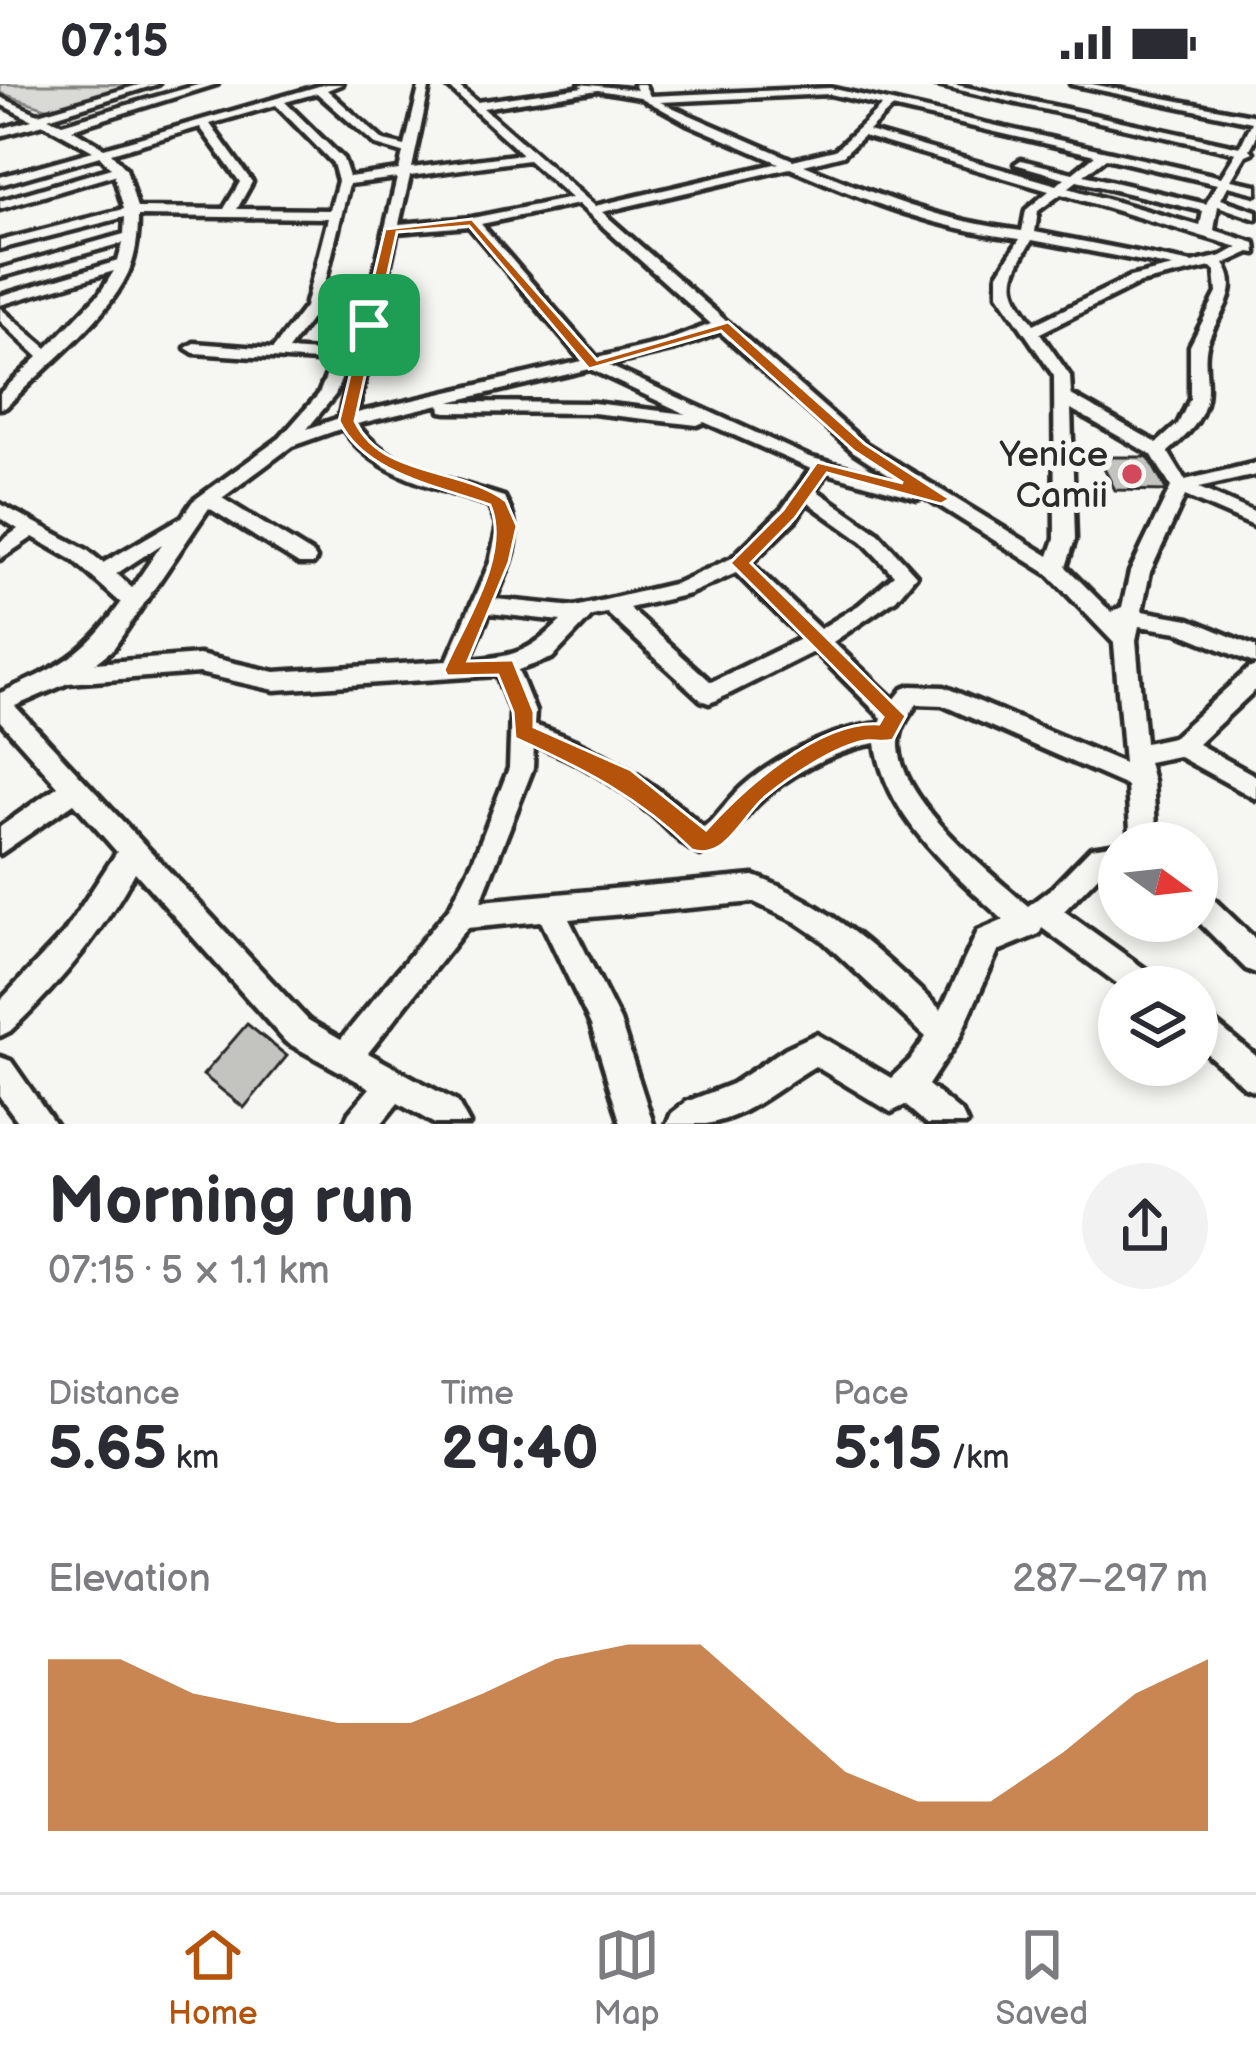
<!DOCTYPE html>
<meta charset="utf-8">
<style>
body{margin:0;font-family:"Balsamiq Sans",sans-serif;background:#f2f2f3;color:#2b2b33;height:100vh;display:flex;flex-direction:column;font-size:45px;white-space:nowrap}
*{box-sizing:border-box;margin:0}
p{font-size:39px;color:#7c7c81}
.icon{flex:none;width:66px;height:66px;fill:none;stroke:currentColor;stroke-width:2;stroke-linecap:round;stroke-linejoin:round}
.map{position:relative;height:1040px;overflow:hidden}
.details{display:flex;flex-direction:column;background:#fff;flex:1}
.details>*{flex:none}
.needle{width:78px;rotate:105deg}
.fabs{position:absolute;left:1098px;top:738px;display:grid;gap:24px}
.fabs a{display:grid;place-items:center;width:120px;height:120px;border-radius:50%;background:#fff;box-shadow:0 6px 18px #0003;font-size:60px}
.pin{position:absolute;display:grid;place-items:center;width:102px;height:102px;color:#fff;margin:-51px;border-radius:24px;box-shadow:0 6px 18px #0006}
.round{display:grid;place-items:center;flex:none;width:126px;height:126px;border-radius:63px;background:#f2f2f3}
.head{display:flex;align-items:center;justify-content:space-between;height:204px;padding:0 48px}
h1{font-size:66px;font-weight:700;line-height:90px}
.metrics{display:grid;grid-template-columns:repeat(3,1fr);gap:18px;height:204px;padding:12px 48px}
.metrics div{display:grid;align-content:center}
.metrics b{font-size:60px;font-weight:700}
.metrics small{font-size:33px;font-weight:400}
.metrics p{font-size:33px}
.chart{height:336px;padding:24px 48px}
.chart p{display:flex;justify-content:space-between}
.chart svg{width:100%;height:216px;margin-top:12px;fill:#b45309;opacity:.7}
.status{display:flex;justify-content:space-between;align-items:center;height:84px;padding:0 60px;background:#fff;direction:ltr}
.status svg{height:33px;fill:currentColor}
.tabs{display:flex;justify-content:space-around;align-items:center;height:168px;border-top:3px solid #e1e1e2;background:#fff;font-size:33px;color:#7c7c81}
.tabs a{display:grid;justify-items:center;gap:6px}
.tabs .on{color:#b45309}
.map>svg:first-child{display:block}
</style>
<div class="status"><b>07:15</b><svg viewBox="0 0 49 12"><path d="M0 12V9h3v3zM5 12V6h3v6zM10 12V3h3v9zM15 12V0h3v12zM26 1h20v11H26zM47 4h2v5h-2z"/></svg></div>
<div class="map">
<svg width="1256" height="1040" viewBox="0 0 1256 1040">
<rect width="100%" height="100%" fill="#f6f6f2"/>
<filter id="ink" filterUnits="userSpaceOnUse"><feTurbulence type="fractalNoise" baseFrequency=".00833" numOctaves="2"/><feDisplacementMap in="SourceGraphic" scale="24" xChannelSelector="R" yChannelSelector="G"/><feConvolveMatrix kernelMatrix="1 2 1 2 8 2 1 2 1" color-interpolation-filters="sRGB"/></filter>
<g filter="url(#ink)">
<path fill="#d9d9d5" stroke="#828280" stroke-width="3" d="M0,0H145L49,25L0,9Z"/>
<path fill="#c3c3c0" stroke="#2b2b2b" stroke-width="3" d="M1098,373H1148L1167,407L1115,406Z
M247,940L287,972L244,1024L203,991Z"/>
<g fill="none" stroke-linecap="round" stroke-linejoin="round">
<defs>
<path id="minor" d="M142,0H158L48,34L62,40L201,0H217L72,45L104,64L326,0H342L327,6L384,57L405,62L420,0H430L412,84L522,70L445,0H456L477,18L583,3L580,0L637,6L634,0H644L650,12L830,4L1221,93L1236,69L933,0H952L1240,63L1252,38L1071,0H1092L1256,32V54L1250,65L1253,68L1246,71L1231,96L1256,101V109L1228,102L1221,115L1256,127V135L1218,122L1214,146L1255,159L1256,169L1250,168L1224,180C1246,211 1209,237 1206,267C1204,283 1209,300 1206,315C1202,338 1185,353 1168,368L1185,396L1256,379V391L1199,404L1256,429V443L1185,412L1150,488L1142,527L1189,535L1256,563V580L1178,548L1139,542L1136,556L1145,659L1173,653L1248,585L1256,582V605L1198,660L1256,692V715L1178,672L1148,678L1153,697L1157,759H1131L1127,702L942,621L917,620C907,633 898,646 899,663C902,719 988,787 1028,822L1053,803L1091,764L1124,759H1119V781L1107,783L1064,827L1156,893L1160,903H1122L1042,844L1039,850L998,867L959,954L928,1001L962,1029L967,1040H927L905,1021L891,1028L815,982C780,1002 747,1034 706,1040C693,1040 680,1040 667,1040L672,1029L686,1018L732,1000L786,964L816,950L891,994L910,976L926,953L821,855L796,838L754,818L569,835L620,937L653,1040H621L591,941L541,837L467,844L368,969L457,1018L469,1040H435L398,1019L381,1040H344L349,1029L370,1004L286,958L135,788C103,848 60,900 10,947L0,952V917L64,849L117,768L74,719L0,770V743L58,702L0,637V609C57,584 85,571 121,519L73,476L33,453L0,475V458L18,445L0,434V420L87,466L103,479L182,433L193,417L280,354L319,310L332,278L194,269L186,264L194,259L273,265L305,223L328,134L138,132C138,148 137,164 132,179C114,232 44,282 6,323L0,324V309L38,273L0,237V224L47,264L100,209L114,187L0,221V212L118,177L123,159L0,193V185L124,150L125,133L0,165V157L124,125L114,91L0,125V117L111,84L100,72L0,101V93L93,67L44,40L0,52V45L32,36L0,20V13L38,30ZM598,6L640,13L687,39L779,79L595,122L483,24ZM317,9L376,61L403,69L399,86L349,93L343,75L285,18ZM830,10L882,22L835,66L793,76L660,18ZM276,21L333,79L338,97L330,126L237,125L252,98L210,40ZM892,24L1095,71L1073,89L1021,76L1015,80L1065,94L1057,101L868,47ZM200,43L240,98L224,125L137,124L126,85L111,69ZM863,52L1049,107L1026,126L1022,147C940,137 879,112 804,81L843,71ZM1106,74L1217,100L1206,120L1084,91ZM528,76L571,114L472,134L399,140L410,92ZM790,84C869,118 934,144 1020,155L998,190V210L1054,292L1055,455L1049,472L866,360L602,128ZM397,94L365,229L353,227L335,269L288,266L319,224L349,100ZM1077,97L1203,127L1200,142L1068,104ZM1061,110L1238,163L1222,172L1192,179L1035,148L1038,127ZM578,120L711,240L664,258L597,274L481,140ZM469,142L582,277L357,329L397,148ZM1032,156L1173,183L1130,193L1034,240C1006,201 1008,197 1032,156ZM1211,183L1215,187L1217,209L1190,262V315L1178,340L1157,359L1071,311L1070,292L1040,249L1140,199ZM362,240L339,334L307,345L335,311ZM720,248L854,368L901,398L809,373L607,281L675,265ZM590,285L686,330L593,319L450,318ZM440,320L441,327L447,328L593,329L697,341L704,338L811,385L782,425L732,474L677,499L575,523L495,515C512,474 526,454 504,413C454,396 389,386 357,340ZM1071,325L1152,371L1171,403L1130,488L1122,523L1111,528L1066,483L1075,455ZM343,344C375,393 437,403 489,421L498,442L490,478L447,577L275,588L199,571L95,579L113,565L209,424L299,480H313L316,475L313,470L222,414L292,362ZM827,389L917,414L924,412L1048,490L1114,559L1124,679L944,603L911,602L903,605L894,616L833,558L896,515L916,491L877,448L816,406ZM807,418L863,458L894,491L859,521L820,545L751,479L796,435ZM162,460L132,504L116,490ZM736,489L802,554L711,598L629,524L689,510ZM489,529L561,537C530,568 513,573 469,576ZM607,529L701,616L709,619L717,616L815,567L882,634L880,640C834,644 777,672 743,702C728,715 719,732 704,744C654,698 599,662 534,641L535,628L518,586L552,574L592,532ZM199,589L275,606L497,591L511,628L509,684L473,777L450,823L341,955L308,936L15,622L68,599ZM876,659C885,732 952,789 1004,836L978,847L941,926C884,871 830,820 754,792L481,817L533,684L534,660C576,675 615,699 649,728C666,741 681,762 701,770C729,759 738,740 757,720C786,691 835,666 876,659Z
M1197,805L1207,809L1256,856V889L1246,885L1197,836Z
M1197,927L1207,932L1256,972V1007L1245,1003L1197,961Z
M0,973L11,977L55,1040H20L0,1013Z"/>
</defs>
<use href="#minor" stroke="#2b2b2b" stroke-width="9"/>
<use href="#minor" fill="#f6f6f2" fill-rule="evenodd"/>
</g>
</g>
<path fill="#b45309" stroke="#fff" stroke-width="3" fill-rule="evenodd" d="M472,135L597,276L728,238L865,360L950,415L941,420L827,389L795,434L751,479L906,632L893,656C883,659 875,656 865,657C835,662 788,694 765,713C743,731 726,777 692,766C639,713 583,685 515,654L513,628L498,591L447,592L444,586C464,539 511,471 490,421C438,402 364,390 339,337L385,145ZM469,142L589,285L721,247L854,367L903,399L817,378L783,426L730,479L883,633L879,640C819,636 744,704 706,746L631,686L534,643V628L513,576L468,577L509,478L517,442L506,417C463,383 382,394 355,337L397,148Z"/>
<circle fill="#d1495b" stroke="#f6f6f2" stroke-width="4.5" cx="1132" cy="390" r="12"/>
<g text-anchor="middle" stroke-width="12" stroke-linejoin="round" paint-order="stroke">
<g font-size="36" fill="#2b2b2b" stroke="#f6f6f2" text-anchor="end">
<text x="1108" y="382">Yenice<tspan x="1108" dy="41">Camii</tspan></text>
</g>
</g>
</svg>
<div class="fabs">
<a><svg class="needle" viewBox="-14 -14 28 28"><path d="M0-13l5 13h-10z" fill="#e53935"/><path d="M0 13l5-13h-10z" fill="#7c7c81"/></svg></a>
<a><svg class="icon" aria-label="layers" viewBox="0 0 24 24"><path d="M12 4l9 5-9 5-9-5zM3 14l9 5 9-5"/></svg></a>
</div>
<div class="pin" style="left:369px;top:241px;background:#1e9e55"><svg class="icon" aria-label="arrive" viewBox="0 0 24 24"><path d="M6 21V4h12l-3 4 3 4H6"/></svg></div>
</div>
<section class="details">
<div class="head"><div><h1>Morning run</h1><p>07:15 · 5 × 1.1 km</p></div><a class="round"><svg class="icon" aria-label="share" viewBox="0 0 24 24"><path d="M12 15V3M7 8l5-5 5 5M5 13v7h14v-7"/></svg></a></div>
<div class="metrics">
<div><p>Distance</p><b>5.65<small> km</small></b></div>
<div><p>Time</p><b>29:40</b></div>
<div><p>Pace</p><b>5:15<small> /km</small></b></div>
</div>
<div class="chart"><p><span>Elevation</span>287–297 m</p>
<svg viewBox="0 0 160 44" preserveAspectRatio="none"><path d="M0 44V9L10 9L20 16L30 19L40 22L50 22L60 16L70 9L80 6L90 6L100 19L110 32L120 38L130 38L140 28L150 16L160 9V44z"/></svg>
</div>
</section>
<nav class="tabs">
<a class="on"><svg class="icon" aria-label="home" viewBox="0 0 24 24"><path d="M3 11l9-7 9 7M6 9v11h12V9"/></svg>Home</a>
<a><svg class="icon" aria-label="map" viewBox="0 0 24 24"><path d="M3 6l6-2 6 2 6-2v14l-6 2-6-2-6 2zM9 4v14M15 6v14"/></svg>Map</a>
<a><svg class="icon" aria-label="saved" viewBox="0 0 24 24"><path d="M7 4h10v16l-5-4-5 4z"/></svg>Saved</a>
</nav>
